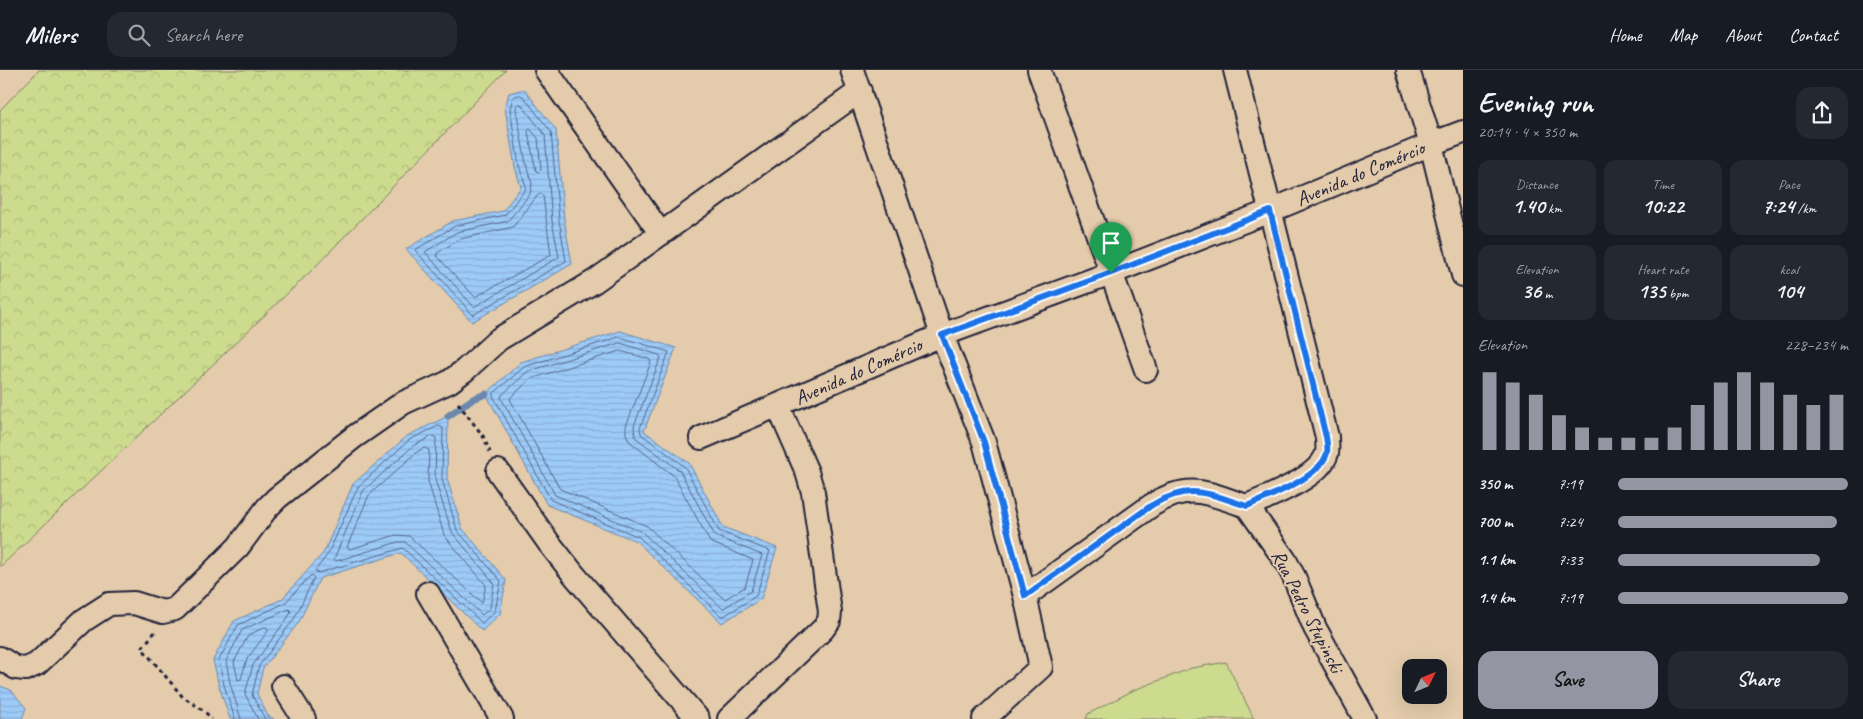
<!DOCTYPE html>
<meta charset="utf-8">
<style>
body{margin:0;font-family:Caveat,sans-serif;background:#242831;color:#f1f3f6;height:100vh;display:flex;flex-direction:column;font-size:19px;white-space:nowrap}
*{box-sizing:border-box;margin:0}
p{font-size:16px;color:#9ea1a6}
.icon{flex:none;width:28px;height:28px;fill:none;stroke:currentColor;stroke-width:2;stroke-linecap:round;stroke-linejoin:round}
.map{position:relative;flex:1;overflow:hidden}
.side{display:flex;flex-direction:column;background:#171b24;width:400px}
.side>*{flex:none}
.needle{width:32px;rotate:47deg}
.buttons{position:absolute;left:1402px;top:589px;display:grid;gap:10px}
.buttons a{display:grid;place-items:center;width:45px;height:45px;border-radius:10px;background:#171b24;box-shadow:0 5px 20px #0002;font-size:25px}
.pin{position:absolute;display:grid;place-items:center;width:42px;height:42px;color:#fff;margin:-51px -21px;border-radius:50% 50% 50% 0;rotate:-45deg;box-shadow:0 0 5px #0007}
.pin .icon{rotate:45deg}
.round{display:grid;place-items:center;flex:none;width:52px;height:52px;border-radius:15px;background:#242831}
.headline{display:flex;align-items:center;justify-content:space-between;height:85px;padding:0 15px}
h1{font-size:28px;font-weight:800;line-height:38px}
.metrics{display:grid;grid-template-columns:repeat(3,1fr);gap:8px;height:85px;padding:5px 15px}
.metrics div{display:grid;align-content:center;border-radius:12px;background:#242831;text-align:center}
.metrics b{font-size:21px;font-weight:800}
.metrics small{font-size:14px;font-weight:400}
.metrics p{font-size:14px}
.chart{height:140px;padding:10px 15px}
.chart p{display:flex;justify-content:space-between}
.chart svg{width:100%;height:90px;margin-top:5px;stroke:#9495a2;stroke-width:6}
.primary-button{display:flex;gap:10px;margin-top:auto;padding:10px 15px}
.primary-button a{flex:1;height:58px;border-radius:15px;background:#9495a2;color:#111;font-size:20px;font-weight:800;line-height:58px;text-align:center}
.primary-button a+a{background:#242831;color:#f1f3f6}
ul{padding:0 15px;list-style:none;font-size:16px}
li{display:grid;grid-template-columns:80px 60px 1fr;align-items:center;height:38px}
li i{height:12px;border-radius:6px;background:#9495a2}
header{display:flex;align-items:center;gap:30px;box-sizing:border-box;height:70px;padding:0 25px;background:#171b24;border-bottom:1px solid #363941}
header strong{font-size:24px}
nav{display:flex;gap:28px;margin-inline-start:auto;font-size:18px}
.search{width:350px;height:45px;background:#242831;display:flex;align-items:center;gap:12px;box-sizing:border-box;padding:0 18px;border-radius:15px;color:#9ea1a6;font-size:19px}
main{display:flex;flex:1;min-height:0}
.map>svg:first-child{display:block}
</style>
<header>
<strong>Milers</strong>
<div class="search"><svg class="icon" aria-label="search" viewBox="0 0 24 24"><circle cx="10" cy="10" r="6"/><path d="M15 15l6 6"/></svg>Search here</div>
<nav><a>Home</a><a>Map</a><a>About</a><a>Contact</a></nav>
</header>
<main>
<div class="map">
<svg width="1463" height="649" viewBox="0 0 1463 649">
<defs>
<pattern id="forest-crowns" width="20" height="18" patternUnits="userSpaceOnUse" patternTransform="scale(1.25)"><rect width="20" height="18" fill="#cddb8e"/><path d="M2 6a3 3 0 1 1 6 0M12 15a3 3 0 1 1 6 0" fill="none" stroke="#b0bc7b"/></pattern>
<pattern id="water-rules" width="6" height="5" patternUnits="userSpaceOnUse" patternTransform="scale(1.25)"><rect width="6" height="5" fill="#9dcbf8"/><path d="M0 2.5h6" fill="none" stroke="#87aed6"/></pattern>
</defs>
<rect width="100%" height="100%" fill="#e3cbab"/>
<filter id="ink" filterUnits="userSpaceOnUse"><feTurbulence type="fractalNoise" baseFrequency=".02" numOctaves="2"/><feDisplacementMap in="SourceGraphic" scale="10" xChannelSelector="R" yChannelSelector="G"/><feConvolveMatrix kernelMatrix="1 2 1 2 8 2 1 2 1" color-interpolation-filters="sRGB"/></filter>
<g filter="url(#ink)">
<path fill="#cddb8e" stroke="#787e64" d="M1226,592L1254,649H1086L1088,644L1134,620L1192,598Z"/>
<path fill="url(#forest-crowns)" stroke="#787e64" d="M39,0H506L310,202L0,497V40Z"/>
<path fill="url(#water-rules)" stroke="#6c87ac" d="M524,19L556,60L564,149L572,194L472,252L406,179L453,151L503,141L521,117L515,97L505,38L509,23Z
M620,261L676,278L644,361L689,393L723,457L777,478L761,529L722,553L636,471L547,435L486,324L521,292Z
M448,346L447,408L462,458L506,510L500,544L482,561L401,483L320,508L299,552L263,598L257,624L268,646L274,649H230L219,616L213,590L234,551L282,529L324,482L353,414L407,366Z
M0,616L11,620L26,638L22,649H0Z"/>
<g fill="none" stroke-linecap="round" stroke-linejoin="round">
<path stroke="#536687" stroke-width="1" d="M520,25L523,26L551,62L559,150L566,191L473,245L415,180L455,156L505,145L525,120L526,116L519,96L510,39L513,27Z
M518,34H521L545,65L552,151L559,187L474,237L425,182L457,162L508,151L530,124L532,114L526,94L516,39Z
M530,59L538,68L541,100L539,102L536,101L528,62Z
M541,124L543,126L551,185L475,227L437,186V183L460,169L513,157L538,125Z
M620,267L669,282L640,358L641,364L685,397L719,461L770,481L756,526L724,546H721L639,467L551,430L493,326L494,323L524,297Z
M620,273L659,285L661,287L634,356L635,367L680,401L715,466L762,485L751,521L724,538H722L642,462L555,425L501,328L502,325L527,302Z
M620,281L649,289L651,292L626,356V364L629,371L674,406L710,472L753,490L745,517L725,529L723,528L647,456L560,419L510,329L511,327L531,309Z
M439,356L443,358L442,409L457,460L501,511L495,541L482,553L403,478L318,503L315,501L328,484L358,417L409,370Z
M433,366L436,368L435,410L452,462L494,513L490,538L482,545L405,472H398L336,491L334,489L363,421L413,376Z
M425,378L429,380L428,411L444,465L486,515L482,533L409,466L396,465L350,479L347,477L369,425L417,382Z
M265,557L268,558V561L247,589L241,609L238,610L234,592L248,566Z
M235,649L224,615L219,590L238,555L285,533L310,506L312,505L314,508L294,549L259,596L252,625L265,649
M241,649L230,613L226,591L242,560L289,539L291,541L289,546L253,595L245,624L258,649"/>
<path stroke="#6c87ac" stroke-width="7" d="M448,346L473,329L486,324"/>
<defs>
<path id="street" d="M546,0L661,164
M852,0L942,265L984,372L1025,526L1041,597L984,649
M1039,0L1146,300
M1408,0L1431,74L1463,205
M701,368L942,265L1111,203L1270,141L1431,74L1463,62
M498,401L549,473L575,506L698,649
M1247,436L1285,490L1294,507L1315,558L1365,649
M428,523L502,649
M1025,526L1152,435C1191,411 1208,424 1247,436C1269,426 1320,408 1327,383C1328,378 1327,372 1327,367L1235,0
M0,588L16,598L26,599L37,594L84,550L109,534L134,533L163,542L175,539L238,477L267,438L277,428L354,367L403,333L449,312L465,300L499,269L595,211L860,21
M283,616L304,649
M729,649L823,559L829,551L830,542L813,422L807,402L778,336"/>
</defs>
<use href="#street" stroke="#22223b" stroke-width="26"/>
<path stroke="#22223b" stroke-width="3" stroke-dasharray="4 4" stroke-linecap="butt" d="M458,333L483,366L490,382
M155,562L142,578L182,626L204,641L212,649"/>
<use href="#street" stroke="#e3cbab" stroke-width="22"/>
</g>
</g>
<g fill="none" stroke-linecap="round" stroke-linejoin="round" filter="url(#ink)">
<defs>
<path id="route" d="M1270,141L1326,367C1327,372 1328,378 1327,383C1320,408 1269,426 1247,436C1208,424 1191,412 1152,435L1025,526L984,372L942,265L1111,203Z"/>
</defs>
<use href="#route" stroke="#fff" stroke-width="10"/>
<use href="#route" stroke="#1a73e8" stroke-width="6"/>
</g>
<g text-anchor="middle" stroke-width="4" stroke-linejoin="round" paint-order="stroke">
<g font-size="20" fill="#22223b" stroke="#e3cbab">
<text transform="translate(1360 103) rotate(-23)" y="7">Avenida do Comércio</text>
<text transform="translate(858 301) rotate(-24)" y="7">Avenida do Comércio</text>
<text transform="translate(1308 541) rotate(63)" y="7">Rua Pedro Stupinski</text>
</g>
</g>
</svg>
<div class="buttons">
<a><svg class="needle" viewBox="-14 -14 28 28"><path d="M0-13l5 13h-10z" fill="#e53935"/><path d="M0 13l5-13h-10z" fill="#9ea1a6"/></svg></a>
</div>
<div class="pin" style="left:1111px;top:203px;background:#1e9e55"><svg class="icon" aria-label="arrive" viewBox="0 0 24 24"><path d="M6 21V4h12l-3 4 3 4H6"/></svg></div>
</div>
<section class="side">
<div class="headline"><div><h1>Evening run</h1><p>20:14 · 4 × 350 m</p></div><a class="round"><svg class="icon" aria-label="share" viewBox="0 0 24 24"><path d="M12 15V3M7 8l5-5 5 5M5 13v7h14v-7"/></svg></a></div>
<div class="metrics">
<div><p>Distance</p><b>1.40<small> km</small></b></div>
<div><p>Time</p><b>10:22</b></div>
<div><p>Pace</p><b>7:24<small> /km</small></b></div>
</div>
<div class="metrics">
<div><p>Elevation</p><b>36<small> m</small></b></div>
<div><p>Heart rate</p><b>135<small> bpm</small></b></div>
<div><p>kcal</p><b>104</b></div>
</div>
<div class="chart"><p><span>Elevation</span>228–234 m</p>
<svg viewBox="0 0 160 44" preserveAspectRatio="none"><path d="M5 44V6M15 44V11M25 44V17M35 44V27M45 44V33M55 44V38M65 44V38M75 44V38M85 44V33M95 44V22M105 44V11M115 44V6M125 44V11M135 44V17M145 44V22M155 44V17"/></svg>
</div>
<ul>
<li><b>350 m</b>7:19<i style="width:100%"></i></li>
<li><b>700 m</b>7:24<i style="width:95%"></i></li>
<li><b>1.1 km</b>7:33<i style="width:88%"></i></li>
<li><b>1.4 km</b>7:19<i style="width:100%"></i></li>
</ul>
<div class="primary-button"><a>Save</a><a>Share</a></div>
</section>
</main>
